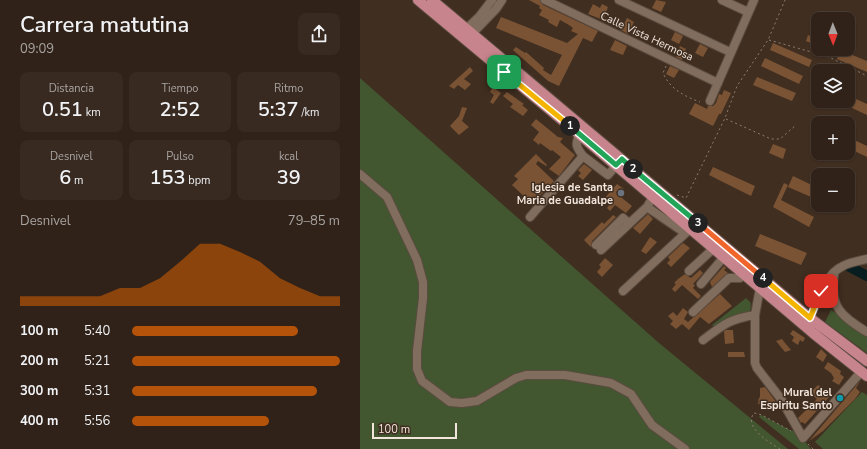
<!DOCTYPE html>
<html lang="es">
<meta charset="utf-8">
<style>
body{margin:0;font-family:"Nunito Sans",sans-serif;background:#382a21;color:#f1f3f6;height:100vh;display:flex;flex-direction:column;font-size:15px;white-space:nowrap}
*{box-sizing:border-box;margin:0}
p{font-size:13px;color:#a8a4a2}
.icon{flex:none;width:22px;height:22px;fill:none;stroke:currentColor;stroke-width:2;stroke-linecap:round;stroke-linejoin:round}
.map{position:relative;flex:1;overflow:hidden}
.panel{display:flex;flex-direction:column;background:#302218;width:360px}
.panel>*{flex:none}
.needle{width:26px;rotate:179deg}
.buttons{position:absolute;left:451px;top:12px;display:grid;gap:8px}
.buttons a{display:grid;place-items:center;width:44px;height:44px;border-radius:8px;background:#302218;box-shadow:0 1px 3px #0004,0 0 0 1px #4b3f37;font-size:20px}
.scale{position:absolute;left:12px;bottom:10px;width:85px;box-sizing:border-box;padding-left:4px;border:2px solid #f1e5dc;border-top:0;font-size:11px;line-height:14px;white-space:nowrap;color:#f1e5dc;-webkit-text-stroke:3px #402e20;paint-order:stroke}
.pin{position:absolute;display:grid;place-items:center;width:34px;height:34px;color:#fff;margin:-17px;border-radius:8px;box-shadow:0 2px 6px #0006}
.km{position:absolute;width:20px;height:20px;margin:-10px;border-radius:50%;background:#222;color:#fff;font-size:11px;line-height:20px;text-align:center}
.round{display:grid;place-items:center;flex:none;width:42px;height:42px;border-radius:8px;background:#382a21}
.head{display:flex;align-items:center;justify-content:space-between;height:68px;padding:0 20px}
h1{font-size:22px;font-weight:600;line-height:30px}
.metrics{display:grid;grid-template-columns:repeat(3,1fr);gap:6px;height:68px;padding:4px 20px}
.metrics div{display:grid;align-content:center;border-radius:8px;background:#382a21;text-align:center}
.metrics b{font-size:20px;font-weight:600}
.metrics small{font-size:11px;font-weight:400}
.metrics p{font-size:11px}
.chart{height:112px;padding:8px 20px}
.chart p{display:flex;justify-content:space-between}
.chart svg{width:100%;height:72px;margin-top:4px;fill:#b45309;opacity:.7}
ul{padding:0 20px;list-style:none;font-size:13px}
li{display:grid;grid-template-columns:64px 48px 1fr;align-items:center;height:30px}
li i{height:10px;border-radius:5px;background:#b45309}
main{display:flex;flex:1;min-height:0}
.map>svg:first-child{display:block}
</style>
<main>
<section class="panel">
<div class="head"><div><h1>Carrera matutina</h1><p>09:09</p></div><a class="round"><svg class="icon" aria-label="share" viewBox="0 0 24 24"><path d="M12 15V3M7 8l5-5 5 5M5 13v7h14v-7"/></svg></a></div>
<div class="metrics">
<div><p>Distancia</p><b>0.51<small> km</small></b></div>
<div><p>Tiempo</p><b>2:52</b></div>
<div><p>Ritmo</p><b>5:37<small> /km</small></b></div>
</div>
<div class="metrics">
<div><p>Desnivel</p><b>6<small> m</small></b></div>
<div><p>Pulso</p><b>153<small> bpm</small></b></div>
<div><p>kcal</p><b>39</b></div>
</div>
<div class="chart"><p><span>Desnivel</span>79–85 m</p>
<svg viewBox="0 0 160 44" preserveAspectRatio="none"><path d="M0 44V38L10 38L20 38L30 38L40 38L50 33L60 33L70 27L80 17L90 6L100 6L110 11L120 17L130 27L140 33L150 38L160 38V44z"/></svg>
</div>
<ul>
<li><b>100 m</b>5:40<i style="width:80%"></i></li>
<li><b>200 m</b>5:21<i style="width:100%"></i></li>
<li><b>300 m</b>5:31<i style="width:89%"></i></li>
<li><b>400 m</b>5:56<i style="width:66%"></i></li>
</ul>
</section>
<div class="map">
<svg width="507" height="449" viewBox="0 0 507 449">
<rect width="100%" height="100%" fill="#402e20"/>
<path fill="#425630" d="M0,78L299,343L428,449H0Z
M386,298L391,303L390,315L357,329L352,325Z
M471,310L507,332V353L465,322Z
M502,392L507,395V449H463L455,442Z
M401,415L432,431L435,429L451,449H439L399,417Z"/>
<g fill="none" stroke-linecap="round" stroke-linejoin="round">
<path stroke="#081d1f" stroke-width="10" d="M488,266L507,276"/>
</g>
<path fill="#7a5334" d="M169,0H180L183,5L238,31L232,42L223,38L199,86L188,81L153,50L156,47L165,53L166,52L184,68L183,70L191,75L202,55L136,28L141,17L207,43L218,34L211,31L213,28L209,25L200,20L197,27L188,22L189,20L179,15L182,10L179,8L180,6Z
M296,0L306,2L301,12L292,8Z
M233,4L240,8L242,4L248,7L243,20L228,14Z
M267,18L274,22L268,34L261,30Z
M315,32L323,36L319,44L311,40Z
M448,35L458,40V46L446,41Z
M255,40L267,46L263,55L250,50Z
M413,43L452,60L449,67L410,50Z
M340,44L348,48L343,57L335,53Z
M320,46L326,49L322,60L316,57Z
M480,50L507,61V72L477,59Z
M405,58L443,76L439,84L401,66Z
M310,66L319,70L314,78L306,74Z
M110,67L113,71L104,79L111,84L105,90L98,85L94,89L89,86Z
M397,77L436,93L432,101L393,85Z
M133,87L141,93L133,104L130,102L134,95L130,92Z
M364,90L371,93L361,114H359L353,126L329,114L335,103L347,109L348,106H353L356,103L359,94L362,95Z
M147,92L164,104L162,105L168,110L163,116L150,107L153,104L143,96Z
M496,99L507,104V115L492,108Z
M102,107L107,108L102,121L109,127L99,135L90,126L99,116Z
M176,119L198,137L203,138L200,142L215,155L199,176L189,169L201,157L192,150L191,151L180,143L179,145L173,140L179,132L171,125Z
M488,137L507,146V157L488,148Z
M413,144L426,149L423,159L409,153Z
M176,154L187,165L186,166L178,161L176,164L194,181L172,204L152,185L158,179L154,176Z
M224,164L232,170L223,180L218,176L221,173L218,170Z
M353,167L395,186L391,196L349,175Z
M433,176L458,188V200L428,187Z
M424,183L428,185L421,200L454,217L449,227L413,207Z
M257,184L264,189L261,193L264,195L262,198L272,206L266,213L255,205L250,211L247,208L249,205L243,200Z
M288,214L293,219L280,234L273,228Z
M253,215L256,217L232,241L231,247L224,240L242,222L244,224Z
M400,234L447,253L441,265L395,246Z
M290,237L297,242L286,254L281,251Z
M323,243L330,248L311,267L307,263L310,260L308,257Z
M245,258L253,265L242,277L237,272L241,267L239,265Z
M364,266L366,268L364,270L368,273L352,287L350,282Z
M340,270L343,273L333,284L335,285L333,288L341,296L338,299L322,285L315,292L312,289L316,284L314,283L318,279L325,274L331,278Z
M360,294L372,306L349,324L340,317L329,330L322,324L316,329L310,324L313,321L308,316L313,312L317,316L323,308L328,312L324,319L328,322Z
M366,330H373L374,343L365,344L364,331Z
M433,330L445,338L443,342L440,340L438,345L432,341L434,337L430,334Z
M422,339L425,343L431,350L425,352L416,341Z
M461,349L467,355L463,362L456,357Z
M368,352H384L385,357H368Z
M468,362L481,371L480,374L484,377L479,385L472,381L474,378L471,373L464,368Z
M501,380L496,388L500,392L495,399L463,431L449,441Z
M458,385L471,395L445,424L442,422L441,423L438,418L457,399L450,393Z
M405,387L416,402L419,408L398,404L399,397L400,398V388Z"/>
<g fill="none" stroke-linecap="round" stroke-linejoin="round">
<defs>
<path id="minor" d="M185,0L358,83
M259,0L370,52
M362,0L388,12
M103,32L119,17L132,0
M108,38L136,9L142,0
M350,101L394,0
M223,156L248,175L260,161
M0,174L27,197L57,260L63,282V298L57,351V369L62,381L90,402L102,403L117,401L156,378L166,375H205L251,383L271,394L292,425L325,449
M287,207L325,233
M170,217L223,156C217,148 214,144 220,135
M236,245L263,218L269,223
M241,250L287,207L293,197
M329,271L353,249
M474,275C469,307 482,317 507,332
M341,284L363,258
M400,288L395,315V363L397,368L421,399L443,438L501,372
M263,291L330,229
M333,312L369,278H380L388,271
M450,318C457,301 465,274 483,266C490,262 499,261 507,259
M343,340C363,325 369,319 395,315"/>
<path id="major" d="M58,0L220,135L453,333L507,376
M72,0L450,318L507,361"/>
</defs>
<use href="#minor" stroke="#5b4c40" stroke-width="10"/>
<use href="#major" stroke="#5b4c40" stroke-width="12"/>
<path stroke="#8d7e72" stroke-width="1" stroke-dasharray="2 3" stroke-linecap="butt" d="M409,40L469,57L507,76
M306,66L303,73C310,89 324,96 340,102
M366,119L411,139H420L435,126
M317,195L326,198L365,118L377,86L408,40L425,0
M448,444L453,449
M420,449C410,443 383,427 394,413L402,415L431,431"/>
<use href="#minor" stroke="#816d5d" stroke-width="8"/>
<use href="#major" stroke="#c8848c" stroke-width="10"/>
</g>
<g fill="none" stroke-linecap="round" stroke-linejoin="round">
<defs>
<path id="split-1" d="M144,72L210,126"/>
<path id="split-2" d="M210,126L256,165L262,159L273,169"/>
<path id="split-3" d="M273,169L338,223"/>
<path id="split-4" d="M338,223L403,278"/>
<path id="split-5" d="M403,278L450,318L461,291"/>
</defs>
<use href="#split-1" stroke="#fff" stroke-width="8"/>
<use href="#split-2" stroke="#fff" stroke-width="8"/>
<use href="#split-3" stroke="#fff" stroke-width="8"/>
<use href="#split-4" stroke="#fff" stroke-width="8"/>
<use href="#split-5" stroke="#fff" stroke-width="8"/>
<use href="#split-1" stroke="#f5b400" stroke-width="5"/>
<use href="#split-2" stroke="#22a559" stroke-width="5"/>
<use href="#split-3" stroke="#22a559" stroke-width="5"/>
<use href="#split-4" stroke="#f0652b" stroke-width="5"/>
<use href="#split-5" stroke="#f5b400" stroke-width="5"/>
</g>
<circle fill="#6b7280" stroke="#402e20" stroke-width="1.5" cx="261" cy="193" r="4"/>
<circle fill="#0f9aa8" stroke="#402e20" stroke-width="1.5" cx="480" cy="398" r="4"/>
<g text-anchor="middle" stroke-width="3" stroke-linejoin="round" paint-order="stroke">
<g font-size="11" fill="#f1e5dc" stroke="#402e20">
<text transform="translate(287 36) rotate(25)" y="4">Calle Vista Hermosa</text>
</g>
<g font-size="11" font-weight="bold" fill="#f1e5dc" stroke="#402e20" text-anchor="end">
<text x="253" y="191">Iglesia de Santa<tspan x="253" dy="13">Maria de Guadalpe</tspan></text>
<text x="472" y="396">Mural del<tspan x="472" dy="13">Espiritu Santo</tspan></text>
</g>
</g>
</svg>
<div class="buttons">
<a><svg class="needle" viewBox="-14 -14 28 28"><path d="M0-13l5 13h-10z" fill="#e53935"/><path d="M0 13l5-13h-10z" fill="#a8a4a2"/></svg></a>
<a><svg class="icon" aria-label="layers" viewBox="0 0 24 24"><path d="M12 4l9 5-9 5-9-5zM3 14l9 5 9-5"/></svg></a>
<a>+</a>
<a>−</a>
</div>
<div class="scale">100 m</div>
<div class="pin" style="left:144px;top:72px;background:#1e9e55"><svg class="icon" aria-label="arrive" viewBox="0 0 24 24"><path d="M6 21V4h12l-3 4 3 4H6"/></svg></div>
<div class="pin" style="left:461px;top:291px;background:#d93025"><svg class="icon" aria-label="check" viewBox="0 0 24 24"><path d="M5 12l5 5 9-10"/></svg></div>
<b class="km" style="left:210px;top:126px">1</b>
<b class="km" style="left:273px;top:169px">2</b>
<b class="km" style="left:338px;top:223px">3</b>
<b class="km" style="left:403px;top:278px">4</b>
</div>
</main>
